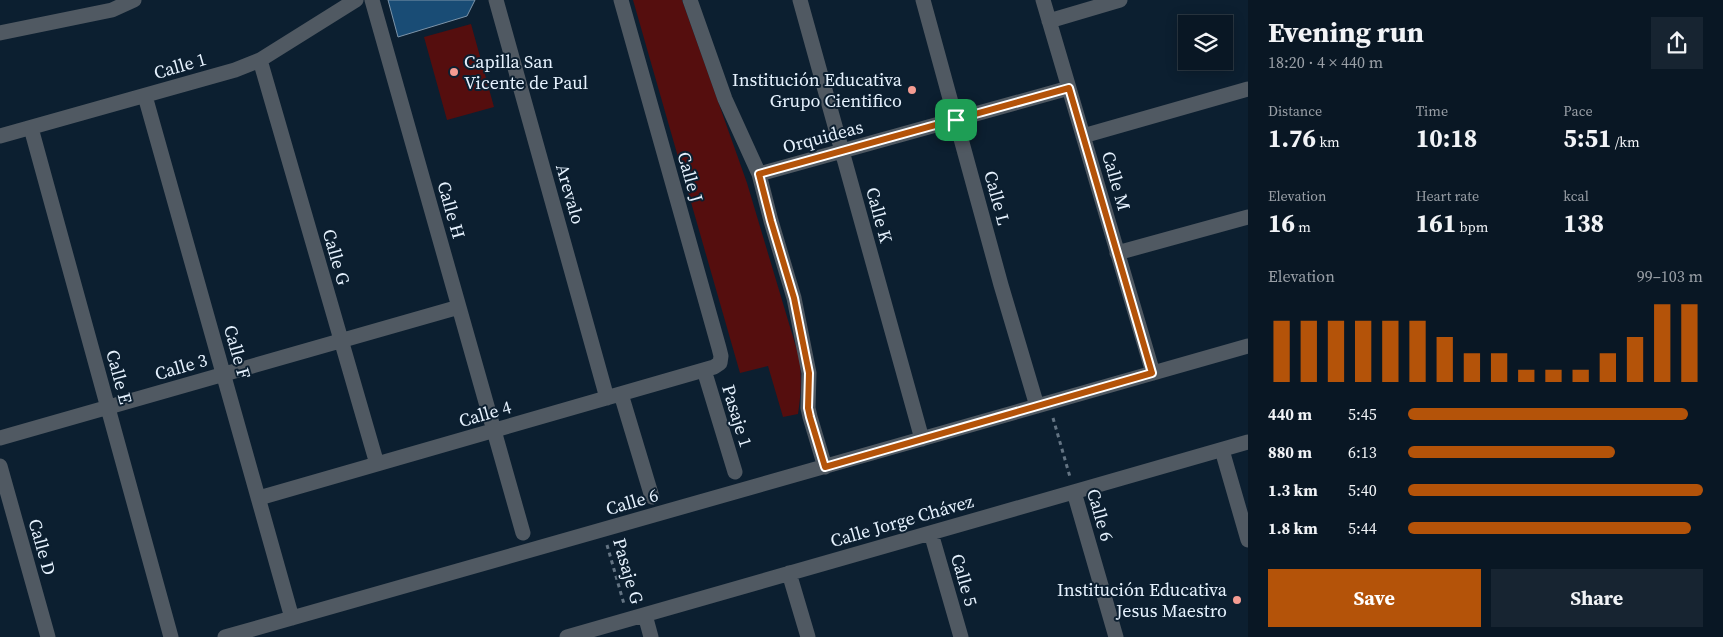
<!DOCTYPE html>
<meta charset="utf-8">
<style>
body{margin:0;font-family:"Source Serif 4",serif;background:#172431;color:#f1f3f6;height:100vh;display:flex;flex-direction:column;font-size:19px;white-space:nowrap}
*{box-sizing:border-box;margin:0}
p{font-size:16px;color:#999fa6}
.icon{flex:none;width:28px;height:28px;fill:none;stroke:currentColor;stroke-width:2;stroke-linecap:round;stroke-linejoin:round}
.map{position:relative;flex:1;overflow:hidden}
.sheet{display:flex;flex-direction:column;background:#091724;width:475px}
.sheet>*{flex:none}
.fabs{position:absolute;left:1178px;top:15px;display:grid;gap:10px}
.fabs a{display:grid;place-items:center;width:55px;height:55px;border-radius:0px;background:#091724;box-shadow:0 2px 12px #0003,0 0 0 1px #293641;font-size:25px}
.pin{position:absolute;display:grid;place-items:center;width:42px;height:42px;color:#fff;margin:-21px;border-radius:10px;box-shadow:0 2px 8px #0006}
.round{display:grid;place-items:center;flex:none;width:52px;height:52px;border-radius:0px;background:#172431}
.summary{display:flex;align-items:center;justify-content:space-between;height:85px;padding:0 20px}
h1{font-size:28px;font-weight:700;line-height:38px}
.stats{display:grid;grid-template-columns:repeat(3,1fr);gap:8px;height:85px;padding:5px 20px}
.stats div{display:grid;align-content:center}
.stats b{font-size:25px;font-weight:700}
.stats small{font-size:14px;font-weight:400}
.stats p{font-size:14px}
.chart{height:140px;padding:10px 20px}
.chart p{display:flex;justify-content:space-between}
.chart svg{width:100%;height:90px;margin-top:5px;stroke:#b45309;stroke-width:6}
.button{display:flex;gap:10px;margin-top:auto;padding:10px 20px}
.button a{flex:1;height:58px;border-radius:0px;background:#b45309;color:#fff;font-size:20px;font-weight:700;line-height:58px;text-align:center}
.button a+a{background:#172431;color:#f1f3f6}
ul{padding:0 20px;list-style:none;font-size:16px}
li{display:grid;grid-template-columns:80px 60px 1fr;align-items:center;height:38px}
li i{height:12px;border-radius:6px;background:#b45309}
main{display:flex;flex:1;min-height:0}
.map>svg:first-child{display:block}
</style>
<main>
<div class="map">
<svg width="1248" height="637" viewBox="0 0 1248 637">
<rect width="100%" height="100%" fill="#0c1f30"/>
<path fill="#550e0e" d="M633,0H682L683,3L747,183L799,357C802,377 801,394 798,414L783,417L768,366L740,373Z
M471,24L494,107L447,120L424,37Z"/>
<path fill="#194c75" stroke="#7d94a9" d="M388,0H475L467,16L398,37Z"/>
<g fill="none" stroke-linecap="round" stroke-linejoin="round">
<path stroke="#647483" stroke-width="3" stroke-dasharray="4 4" stroke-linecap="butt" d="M1053,418L1070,477
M607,545L624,604"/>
<path stroke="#505962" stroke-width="15" d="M372,0L523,533
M496,0L607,398
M690,0L725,99L759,174L771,221L794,298L809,373L808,408L810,417L825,467
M800,0L922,439
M923,0L1001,285L1037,406
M1043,0L1153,373
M1049,21L1120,0
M0,33L112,10L134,0
M260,60L377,464
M145,96L292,618
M31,128L171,637
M0,136L235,70L260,60L356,0
M1083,136L1248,89
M759,174L1069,88
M1117,253L1248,217
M704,370L735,472
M621,394L652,497
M0,438L459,307
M1222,450L1248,540
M0,466L48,637
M1074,492L1116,637
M259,498L714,367L720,363L721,356L719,348L621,0
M931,533L961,637
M789,573L808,637
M645,615L651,637
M225,637L1248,346
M567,637L1248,442"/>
</g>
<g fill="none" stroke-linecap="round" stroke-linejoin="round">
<defs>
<path id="route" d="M1069,88L1152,373L825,467L810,417L808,408L809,373L794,298L771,221L759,174Z"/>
</defs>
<use href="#route" stroke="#fff" stroke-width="10"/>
<use href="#route" stroke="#b45309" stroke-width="6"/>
</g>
<g fill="#f59c92" stroke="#0c1f30" stroke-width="2">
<circle cx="454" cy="72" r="5"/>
<circle cx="912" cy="90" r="5"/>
<circle cx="1237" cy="600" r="5"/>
</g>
<g text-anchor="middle" stroke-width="4" stroke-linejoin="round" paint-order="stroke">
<g font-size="18" fill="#e6f2fe" stroke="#0c1f30" text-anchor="end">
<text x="464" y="68" text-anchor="start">Capilla San<tspan x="464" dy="21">Vicente de Paul</tspan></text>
<text x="902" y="86">Institución Educativa<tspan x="902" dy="21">Grupo Cientifico</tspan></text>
<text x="1227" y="596">Institución Educativa<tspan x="1227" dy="21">Jesus Maestro</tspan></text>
</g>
<g font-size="18" fill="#e6f2fe" stroke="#0c1f30">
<text transform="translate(180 66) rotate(-16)" y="6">Calle 1</text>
<text transform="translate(823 137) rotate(-15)" y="6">Orquideas</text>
<text transform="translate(690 177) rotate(74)" y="6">Calle J</text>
<text transform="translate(1116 181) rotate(74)" y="6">Calle M</text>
<text transform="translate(570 194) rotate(74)" y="6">Arevalo</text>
<text transform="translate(997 198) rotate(75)" y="6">Calle L</text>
<text transform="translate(451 210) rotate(74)" y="6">Calle H</text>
<text transform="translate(879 215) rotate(75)" y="6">Calle K</text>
<text transform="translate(336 257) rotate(74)" y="6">Calle G</text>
<text transform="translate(237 352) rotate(74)" y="6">Calle F</text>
<text transform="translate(181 367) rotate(-16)" y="6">Calle 3</text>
<text transform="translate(119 377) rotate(75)" y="6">Calle E</text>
<text transform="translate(485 414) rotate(-16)" y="6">Calle 4</text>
<text transform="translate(737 416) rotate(73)" y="6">Pasaje 1</text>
<text transform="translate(632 502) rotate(-16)" y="6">Calle 6</text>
<text transform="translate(1100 515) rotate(74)" y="6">Calle 6</text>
<text transform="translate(902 521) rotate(-16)" y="6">Calle Jorge Chávez</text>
<text transform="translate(42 547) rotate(74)" y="6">Calle D</text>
<text transform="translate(628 571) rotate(74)" y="6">Pasaje G</text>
<text transform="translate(964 580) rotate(74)" y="6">Calle 5</text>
</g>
</g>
</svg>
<div class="fabs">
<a><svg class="icon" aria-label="layers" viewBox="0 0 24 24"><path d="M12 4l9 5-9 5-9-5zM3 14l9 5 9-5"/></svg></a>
</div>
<div class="pin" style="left:956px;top:120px;background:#1e9e55"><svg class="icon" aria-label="arrive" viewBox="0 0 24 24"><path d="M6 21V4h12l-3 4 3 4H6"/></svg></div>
</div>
<section class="sheet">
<div class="summary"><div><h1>Evening run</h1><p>18:20 · 4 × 440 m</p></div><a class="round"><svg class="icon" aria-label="share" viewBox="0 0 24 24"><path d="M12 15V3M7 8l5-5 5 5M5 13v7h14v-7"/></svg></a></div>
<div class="stats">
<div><p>Distance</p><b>1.76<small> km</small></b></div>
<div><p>Time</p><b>10:18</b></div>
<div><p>Pace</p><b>5:51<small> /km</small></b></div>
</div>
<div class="stats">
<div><p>Elevation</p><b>16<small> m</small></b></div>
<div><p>Heart rate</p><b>161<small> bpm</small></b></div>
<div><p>kcal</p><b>138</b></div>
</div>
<div class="chart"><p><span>Elevation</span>99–103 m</p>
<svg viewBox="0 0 160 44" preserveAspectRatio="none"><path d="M5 44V14M15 44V14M25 44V14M35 44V14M45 44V14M55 44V14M65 44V22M75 44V30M85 44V30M95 44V38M105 44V38M115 44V38M125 44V30M135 44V22M145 44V6M155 44V6"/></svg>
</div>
<ul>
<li><b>440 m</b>5:45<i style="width:95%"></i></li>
<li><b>880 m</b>6:13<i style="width:70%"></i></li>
<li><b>1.3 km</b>5:40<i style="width:100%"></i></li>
<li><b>1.8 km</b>5:44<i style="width:96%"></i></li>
</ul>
<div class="button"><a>Save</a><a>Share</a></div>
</section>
</main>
